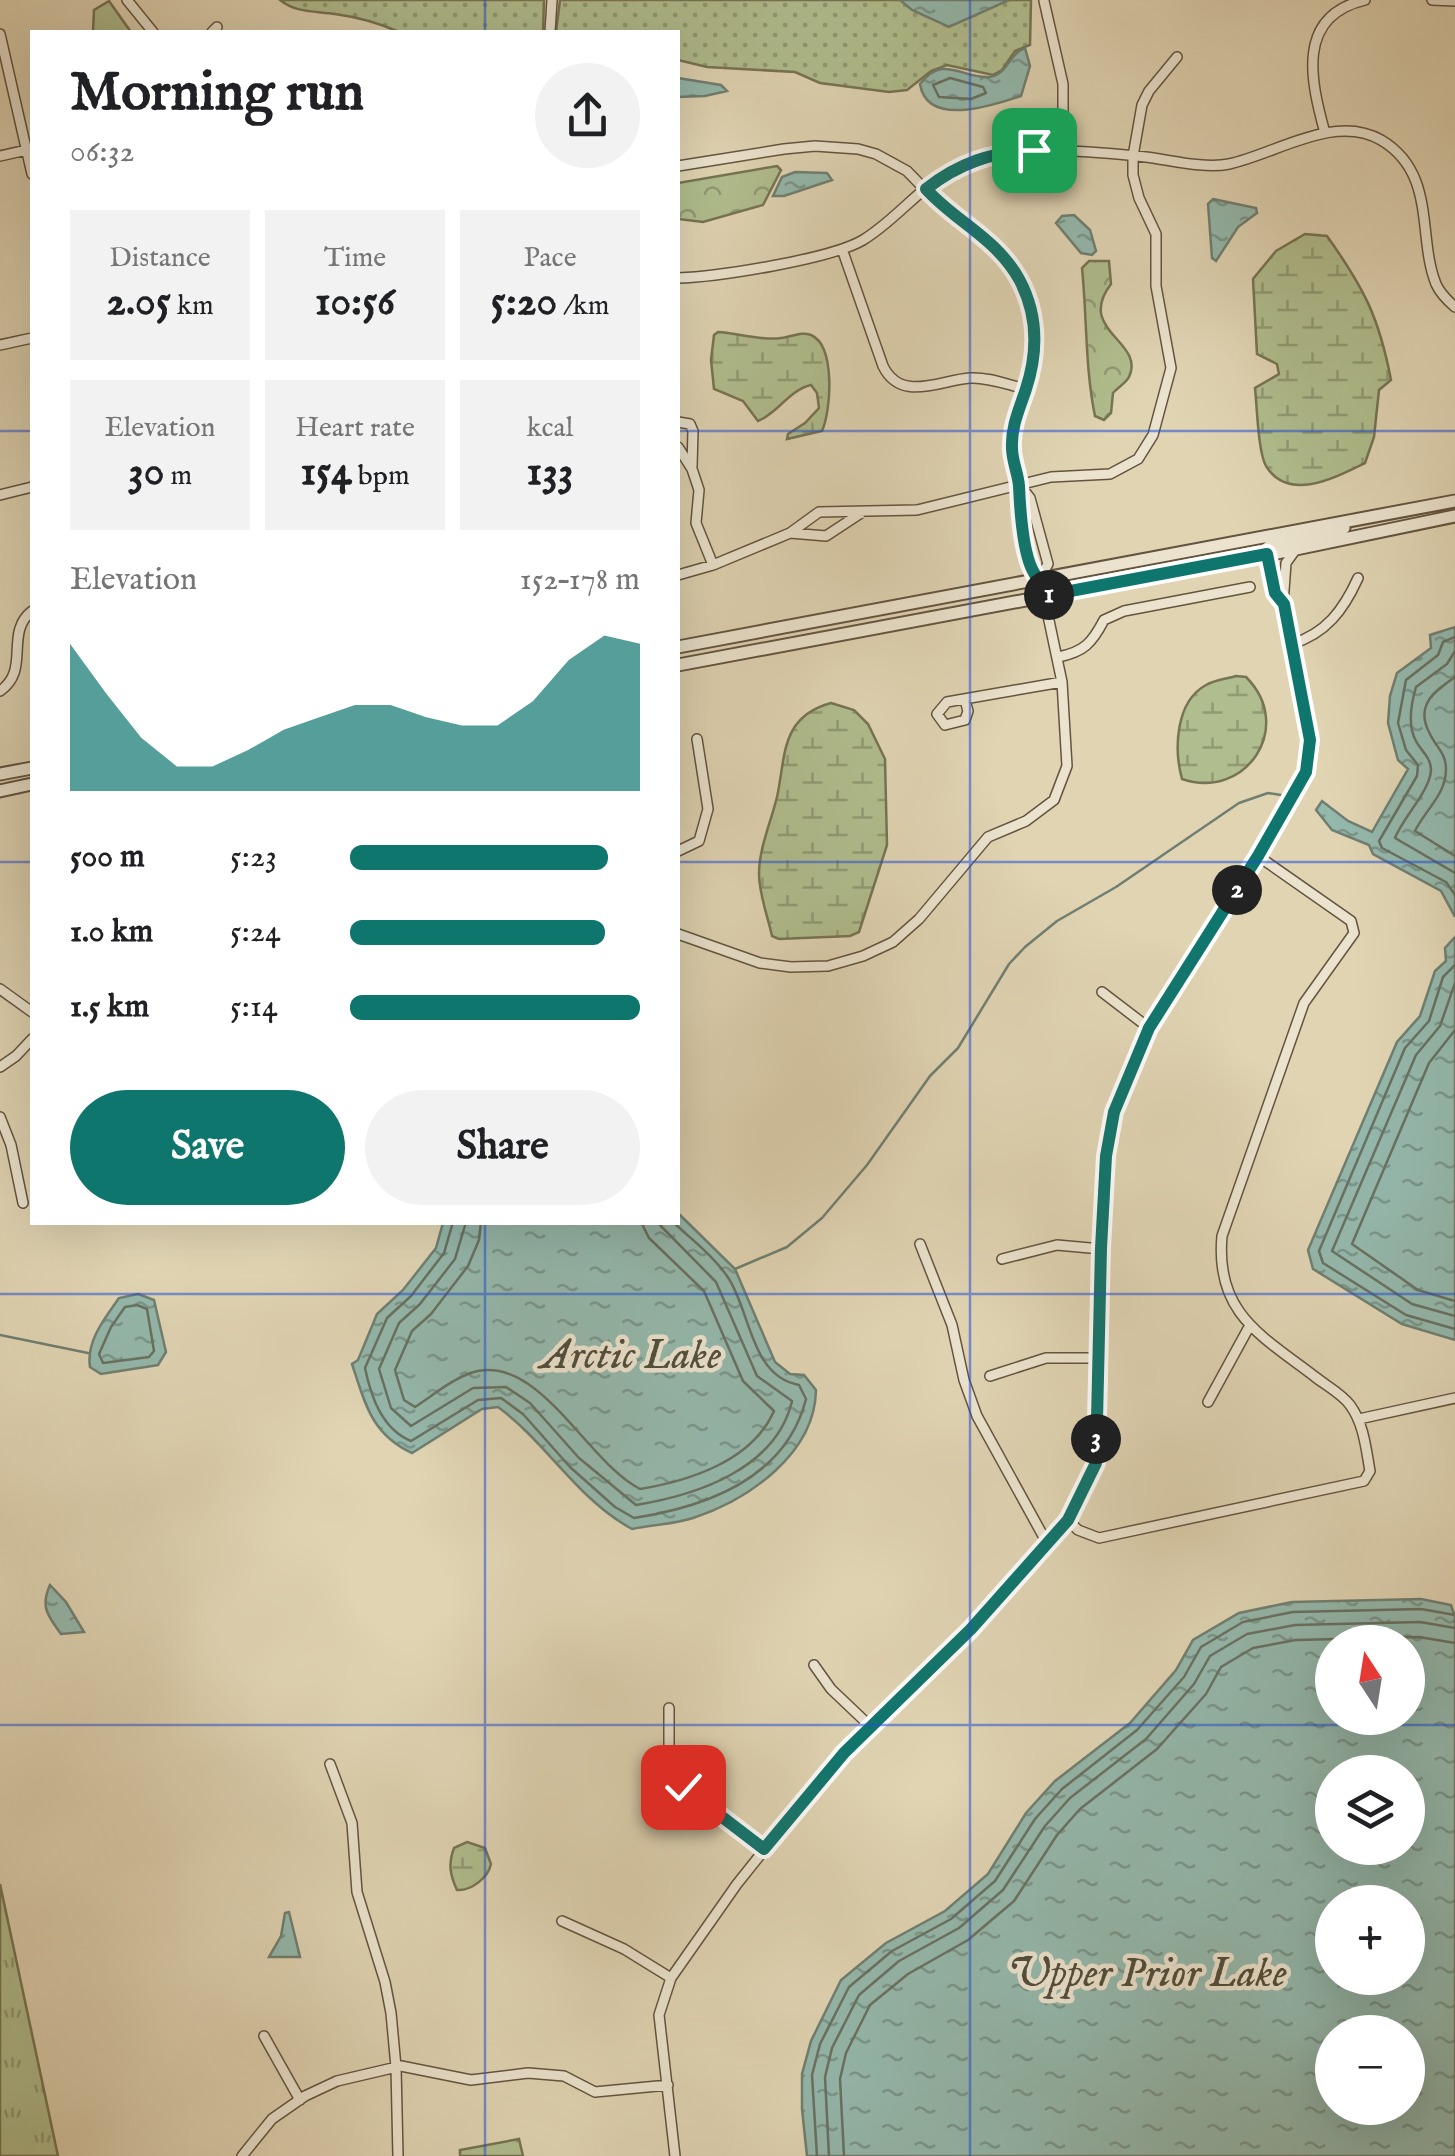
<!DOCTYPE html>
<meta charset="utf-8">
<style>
body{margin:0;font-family:"IM FELL English",serif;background:#f2f2f2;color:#202124;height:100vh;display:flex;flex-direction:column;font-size:38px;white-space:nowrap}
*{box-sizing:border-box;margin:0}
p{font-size:32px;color:#757577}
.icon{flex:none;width:55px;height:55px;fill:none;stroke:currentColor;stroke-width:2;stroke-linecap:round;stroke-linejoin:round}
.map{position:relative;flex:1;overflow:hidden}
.sheet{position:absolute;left:30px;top:30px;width:650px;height:1195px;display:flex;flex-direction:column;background:#fff;border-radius:0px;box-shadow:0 10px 40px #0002}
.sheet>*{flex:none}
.needle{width:65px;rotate:348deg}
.controls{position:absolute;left:1315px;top:1625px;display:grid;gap:20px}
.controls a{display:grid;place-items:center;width:110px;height:110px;border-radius:50%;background:#fff;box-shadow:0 10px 40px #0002;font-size:50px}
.pin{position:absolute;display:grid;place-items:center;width:85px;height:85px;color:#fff;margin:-42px;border-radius:20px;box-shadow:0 5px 15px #0006}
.km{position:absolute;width:50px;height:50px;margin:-25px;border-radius:50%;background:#222;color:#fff;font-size:28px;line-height:50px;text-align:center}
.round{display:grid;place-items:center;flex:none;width:105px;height:105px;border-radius:52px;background:#f2f2f2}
.summary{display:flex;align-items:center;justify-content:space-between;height:170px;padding:0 40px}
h1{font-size:55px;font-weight:700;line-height:75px}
.metrics{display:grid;grid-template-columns:repeat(3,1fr);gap:15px;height:170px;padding:10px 40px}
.metrics div{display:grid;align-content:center;border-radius:0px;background:#f2f2f2;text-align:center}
.metrics b{font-size:42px;font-weight:700}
.metrics small{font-size:28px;font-weight:400}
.metrics p{font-size:28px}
.chart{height:280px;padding:20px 40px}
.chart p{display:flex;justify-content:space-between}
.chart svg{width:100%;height:180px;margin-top:10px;fill:#0f766e;opacity:.7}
.action{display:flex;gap:20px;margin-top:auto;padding:20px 40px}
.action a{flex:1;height:115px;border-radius:60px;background:#0f766e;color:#fff;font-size:40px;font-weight:700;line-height:115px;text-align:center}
.action a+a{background:#f2f2f2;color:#202124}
ul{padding:0 40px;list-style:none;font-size:32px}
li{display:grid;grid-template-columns:160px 120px 1fr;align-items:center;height:75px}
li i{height:25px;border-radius:12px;background:#0f766e}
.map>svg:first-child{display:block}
</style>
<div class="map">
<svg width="1455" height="2156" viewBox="0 0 1455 2156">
<defs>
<pattern id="grass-dots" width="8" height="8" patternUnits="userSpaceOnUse" patternTransform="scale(2.5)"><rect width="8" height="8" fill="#b0bd8e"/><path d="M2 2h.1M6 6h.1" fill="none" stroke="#909a73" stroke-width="1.8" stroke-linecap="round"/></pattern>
<pattern id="forest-crowns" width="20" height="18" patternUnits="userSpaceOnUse" patternTransform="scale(2.5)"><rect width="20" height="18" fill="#b0bd8e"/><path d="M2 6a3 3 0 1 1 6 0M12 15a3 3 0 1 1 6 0" fill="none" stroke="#909a73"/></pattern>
<pattern id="wetland-marsh" width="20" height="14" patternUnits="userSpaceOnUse" patternTransform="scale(2.5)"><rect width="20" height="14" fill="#b0bd8e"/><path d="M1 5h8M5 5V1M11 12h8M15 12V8" fill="none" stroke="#909a73"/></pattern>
<pattern id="park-tufts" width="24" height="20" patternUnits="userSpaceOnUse" patternTransform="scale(2.5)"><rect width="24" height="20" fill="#b0bd8e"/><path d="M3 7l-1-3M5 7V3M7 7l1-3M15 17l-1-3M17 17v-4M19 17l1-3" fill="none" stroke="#909a73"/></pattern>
<pattern id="water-ripples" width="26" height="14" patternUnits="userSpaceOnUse" patternTransform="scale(2.5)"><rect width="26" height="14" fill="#94b8ac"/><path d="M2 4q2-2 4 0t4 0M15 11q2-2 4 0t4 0" fill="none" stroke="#7a968b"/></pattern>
</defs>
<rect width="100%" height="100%" fill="#e0d4b3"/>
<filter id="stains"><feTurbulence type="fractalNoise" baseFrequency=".002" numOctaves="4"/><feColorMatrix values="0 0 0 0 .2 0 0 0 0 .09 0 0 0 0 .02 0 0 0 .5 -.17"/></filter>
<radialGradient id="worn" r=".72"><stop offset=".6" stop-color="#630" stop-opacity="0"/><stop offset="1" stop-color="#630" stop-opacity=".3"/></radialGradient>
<path fill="url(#grass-dots)" stroke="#767453" stroke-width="2.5" d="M280,0H544L543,32H399C379,23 357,17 335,14C315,11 296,13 280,0Z
M560,0H1031L1030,45L1015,51L1002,70L993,75L947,65L931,71L907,90L889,92L820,83L795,72L707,67L678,60V32H556Z"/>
<path fill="url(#forest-crowns)" stroke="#767453" stroke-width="2.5" d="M777,166L781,170L763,205L703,222L678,219V183Z
M1089,261H1109L1111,284C1075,331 1146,341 1129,377C1126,383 1118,387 1113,393L1111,413L1104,420L1095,416C1085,368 1087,317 1082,268Z"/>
<path fill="url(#wetland-marsh)" stroke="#767453" stroke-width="2.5" d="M1305,234L1327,236C1364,288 1379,317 1391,380L1379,390L1374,437L1365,463C1336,477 1289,503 1266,466C1258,452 1257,406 1255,388L1279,374L1277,364L1257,354L1253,279L1276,251Z
M718,332C738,333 761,341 781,338C792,337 801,331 811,335C836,346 831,411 822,431L787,439L788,434L805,423L819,408L817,393L811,385C789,390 778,413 758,421L743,401L714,389L711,360L714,335Z
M1236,676L1246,677C1296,727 1245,801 1182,779C1174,750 1175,702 1206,685C1215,680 1226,679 1236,676Z
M831,703L854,710L868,724L885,759L887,845L859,932L850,936L779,939L772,936C768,917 759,894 759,874C759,848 771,822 777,797C786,756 780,717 831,703Z
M467,1842L485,1848L491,1864C488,1878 471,1891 457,1890C450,1875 448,1864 454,1848Z"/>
<path fill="url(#park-tufts)" stroke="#767453" stroke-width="2.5" d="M109,1L131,32H93L94,10Z
M0,1884L58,2156H0Z
M519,2139L523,2156H460V2150Z"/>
<path fill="url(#water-ripples)" stroke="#707f71" stroke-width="2.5" fill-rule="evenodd" d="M900,0H1009L949,27L912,10Z
M1025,48L1030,66L1021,96C994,105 927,128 920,84C943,54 961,78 988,77C1008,76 1008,54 1025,48Z
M678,78L721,85L727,91L705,96L678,97Z
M795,172L827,173L832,180L784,196H773L782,177Z
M1213,199L1256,208L1257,213L1238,227L1216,261L1212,258L1208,204Z
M1074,215L1090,230L1096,251L1092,255L1081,253L1056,223L1062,216Z
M1455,627V917L1441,891L1373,854L1369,845L1332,830L1316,810L1322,801L1348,821L1372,832L1408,769L1398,760L1388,723L1390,696L1397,673L1431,648L1430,635Z
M1455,937V1340L1402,1324L1313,1269L1308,1250L1397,1042L1420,1016L1435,971L1446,961L1445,948Z
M678,1213L735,1269L775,1362L790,1374L804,1375L816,1390C815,1454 748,1500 693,1518C674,1524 652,1525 632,1529C577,1499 547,1443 498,1407L482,1409L412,1453C371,1434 365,1403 352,1364L358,1360L377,1314L403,1290L436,1248L443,1223L678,1222Z
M138,1294L154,1300L166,1352L158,1365L101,1374L90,1367C86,1341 105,1318 119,1298Z
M50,1585L66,1602L84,1632L61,1634C48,1616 40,1607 50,1585Z
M1421,1599L1451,1605L1455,1617V2156H807L802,2109V2074L811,2041L841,1980L886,1943L945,1911L988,1874L1026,1813L1055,1781L1130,1723L1176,1670L1193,1640L1239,1613L1292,1602ZM1332,1642H1408V1718H1332ZM1332,1772H1408V1848H1332ZM1332,1902H1408V1978H1332ZM1332,2032H1408V2108H1332Z
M289,1912L300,1957H269L281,1936L285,1913Z"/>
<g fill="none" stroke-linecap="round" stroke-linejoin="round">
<path stroke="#687162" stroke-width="2.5" d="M950,78L983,87L986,93L971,99L939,97L933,85Z
M1455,637L1443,642L1438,655L1406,680L1398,723L1406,750L1418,765L1417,776L1379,841L1382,848L1446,882L1455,895
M1455,651L1447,664L1416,687C1411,704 1407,725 1416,741C1421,751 1430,756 1431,769C1431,790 1403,817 1395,838L1455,873
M1455,677C1435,691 1414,705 1430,734C1436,747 1446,753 1446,769C1446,795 1425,810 1415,831L1455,856
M1455,965L1443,977L1429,1021L1405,1048L1319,1251L1323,1263L1406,1315L1455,1329
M1455,983L1440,1026L1416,1055L1332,1251L1412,1304L1455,1316
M1455,1030L1429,1063L1352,1244L1418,1290L1455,1301
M453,1222L444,1253L411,1296L387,1318L365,1368C371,1397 382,1429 411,1441L478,1400L501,1398L523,1414L570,1467L615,1507L634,1518C706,1507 786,1478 806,1399L799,1385C751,1376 751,1314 729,1279C715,1257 692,1240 673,1222
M466,1222L455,1259L420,1304L399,1323L379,1369L391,1408L411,1426L473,1388L506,1387L530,1403L579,1458L636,1505C697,1495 776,1469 792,1401L757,1376L716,1282L657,1222
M481,1222L479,1240L468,1266L431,1314L412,1331L395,1370L404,1400L415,1407C432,1396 449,1381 468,1374C536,1347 586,1462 640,1489C689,1481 752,1461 774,1411L743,1381L704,1291L649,1238L641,1222
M137,1305L147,1309L154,1351L149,1357L103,1363L99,1354L111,1327L125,1307Z
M817,2156L812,2075L820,2044L849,1987L892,1951L951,1919L995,1881L1035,1819L1062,1789L1137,1730L1184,1677L1201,1647L1243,1622L1293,1612L1421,1609L1455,1615
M829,2156L825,2077L832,2048L859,1995L899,1961L959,1928L1003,1890L1045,1826L1070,1798L1146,1739L1194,1684L1210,1656L1247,1634L1295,1625L1420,1622L1455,1628
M844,2156L840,2079L846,2053L870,2005L908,1974L968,1940L1014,1901L1057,1835L1080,1809L1157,1749L1206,1694L1221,1667L1253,1648L1296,1640L1419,1637L1455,1643"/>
<path stroke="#707f71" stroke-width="2.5" d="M735,1269L787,1247L822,1218L867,1165L930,1076L958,1048L1009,964L1025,947L1057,921L1116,887L1239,803L1268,793L1281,795
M0,1335L88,1353"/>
<defs>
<path id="minor" d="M127,0L153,32
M1432,0L1455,1
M1044,1L1063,84V149
M212,32L217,27
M550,32L552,0
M0,34L32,174
M1325,133C1311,82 1295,16 1365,0
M0,156L31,149
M678,166L784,149L815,146L858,149L876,154L907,171L945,210L998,249L1027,298L1035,335L1033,365L1012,430V454L1019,484L1018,502L1032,569L1040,578L1062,682L1067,766L1054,800L1026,821L988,837L919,919L893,942L863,956L828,966L791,967L760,963L678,934
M842,249L883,366C901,403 940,380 970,378C989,377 1008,385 1026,389
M678,278C717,277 831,259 863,240C903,216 932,169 980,159C1036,146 1089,151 1146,157C1171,160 1204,169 1229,164C1276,154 1334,113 1381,140C1437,173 1417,237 1436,284C1440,293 1448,301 1455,307
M0,345L32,338
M678,422L690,424L693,431L692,466
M678,447L692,469L699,490L696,523L713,565
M1019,484L1030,498L1048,564L1040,578
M0,495L32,487
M790,533L826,536L861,513
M1267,554L1275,593L1283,604
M678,575L713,565L790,533L819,512L917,510L1051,477L1110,474L1138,459L1153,435L1171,368L1156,286V234L1139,198L1133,175V156L1142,105L1149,91L1177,57
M1292,644C1326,633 1343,611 1358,578
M1058,657C1084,652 1092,643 1104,620L1124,611L1250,587
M0,691C31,670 4,633 32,611
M965,700L968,711L965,720L945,725L937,714L947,702L1062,682
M678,851L699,841L708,809L697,739
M0,989L32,1012
M1102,992L1149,1028
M0,1067L16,1056L32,1039
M0,1117L11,1145L23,1203
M920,1244L952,1325L964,1380L977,1416L1047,1543
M1002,1259L1057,1245L1101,1249
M990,1376L1046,1358H1098
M1208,1402L1249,1327
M1359,1419L1455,1398
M1068,1520L1078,1530L1099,1538L1364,1481L1370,1471C1366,1449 1364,1424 1350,1405C1341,1393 1325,1385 1314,1376C1260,1335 1215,1312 1222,1236L1304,1003L1354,933L1351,921L1258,856
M814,1665L831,1689L871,1727
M669,1708V1756L683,1787L764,1849
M330,1764L352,1823L357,1892L385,1982L391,2013L396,2067L398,2156
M562,1921L624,1949L671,1978
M264,2036L300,2100
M242,2156L272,2119L305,2096L337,2081L401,2066L471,2080L528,2073L564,2076L595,2092L668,2085
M675,2156L659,2015L671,1978L737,1884L820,1780L971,1629L1068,1520L1096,1463L1101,1249L1106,1156L1114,1111L1149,1028L1258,856L1306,772L1310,739L1283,604L1286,563L1296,549"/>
<path id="tertiary" d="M1267,554L1266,549L1273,544L1344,528
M678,647L1455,501
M678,665L1272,554L1455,516
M0,774L32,768
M0,791L32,784"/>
</defs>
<use href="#minor" stroke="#64543f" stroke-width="12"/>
<use href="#tertiary" stroke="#64543f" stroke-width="15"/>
<use href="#minor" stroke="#ebe3ce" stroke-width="9"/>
<use href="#tertiary" stroke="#ebe3ce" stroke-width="11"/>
</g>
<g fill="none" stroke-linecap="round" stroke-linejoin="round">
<defs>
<path id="route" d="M683,1787L764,1849L844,1753L971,1629L1068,1520L1096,1463L1101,1248L1106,1156L1114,1112L1149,1028L1258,856L1306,772L1310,740L1284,604L1275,593L1267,554L1044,596C1042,584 1037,579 1032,569C1022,548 1020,509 1019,486C1018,473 1012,461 1012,448C1011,427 1019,410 1026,389C1038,352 1038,314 1019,279C996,238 956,222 926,189C959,163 992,152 1034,150"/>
</defs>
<use href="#route" stroke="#fff" stroke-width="20"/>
<use href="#route" stroke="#0f766e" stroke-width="12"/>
</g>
<path fill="none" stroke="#1d4ed8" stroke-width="2.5" stroke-opacity="0.55" d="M485,0V32M970,0V2156M0,431H32M678,431H1455M0,862H32M678,862H1455M485,1222V2156M0,1294H1455M0,1725H1455"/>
<g text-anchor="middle" stroke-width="9" stroke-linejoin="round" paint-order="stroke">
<g font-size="42" font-style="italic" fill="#514e3d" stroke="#ebe3ce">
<text x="631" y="1368">Arctic Lake</text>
<text x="1147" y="1986">Upper Prior Lake</text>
</g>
</g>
<rect width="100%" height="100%" filter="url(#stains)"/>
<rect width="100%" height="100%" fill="url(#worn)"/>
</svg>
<div class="controls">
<a><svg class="needle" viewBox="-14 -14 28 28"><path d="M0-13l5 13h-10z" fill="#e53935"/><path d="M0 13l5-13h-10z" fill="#757577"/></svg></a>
<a><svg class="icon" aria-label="layers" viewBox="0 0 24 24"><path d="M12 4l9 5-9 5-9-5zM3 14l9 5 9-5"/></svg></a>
<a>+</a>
<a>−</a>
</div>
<div class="pin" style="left:1034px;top:150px;background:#1e9e55"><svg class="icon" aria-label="arrive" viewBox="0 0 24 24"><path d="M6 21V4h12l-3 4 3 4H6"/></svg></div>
<div class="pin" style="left:683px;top:1787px;background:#d93025"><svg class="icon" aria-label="check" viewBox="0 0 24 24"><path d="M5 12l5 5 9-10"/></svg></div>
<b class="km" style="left:1049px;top:595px">1</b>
<b class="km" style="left:1237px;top:890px">2</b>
<b class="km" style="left:1096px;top:1439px">3</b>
<section class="sheet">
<div class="summary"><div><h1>Morning run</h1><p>06:32</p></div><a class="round"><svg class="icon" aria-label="share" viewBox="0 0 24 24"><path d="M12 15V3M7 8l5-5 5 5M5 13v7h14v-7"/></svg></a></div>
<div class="metrics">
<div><p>Distance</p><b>2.05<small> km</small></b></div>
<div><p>Time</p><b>10:56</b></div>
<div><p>Pace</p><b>5:20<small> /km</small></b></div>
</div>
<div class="metrics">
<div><p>Elevation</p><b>30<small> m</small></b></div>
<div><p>Heart rate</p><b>154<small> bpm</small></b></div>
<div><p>kcal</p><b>133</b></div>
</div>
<div class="chart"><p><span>Elevation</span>152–178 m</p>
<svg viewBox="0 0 160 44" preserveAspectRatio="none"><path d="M0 44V8L10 20L20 31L30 38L40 38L50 34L60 29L70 26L80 23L90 23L100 26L110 28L120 28L130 22L140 12L150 6L160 8V44z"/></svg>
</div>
<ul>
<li><b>500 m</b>5:23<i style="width:89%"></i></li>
<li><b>1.0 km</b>5:24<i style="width:88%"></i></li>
<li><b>1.5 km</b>5:14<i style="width:100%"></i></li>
</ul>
<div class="action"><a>Save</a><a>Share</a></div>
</section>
</div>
